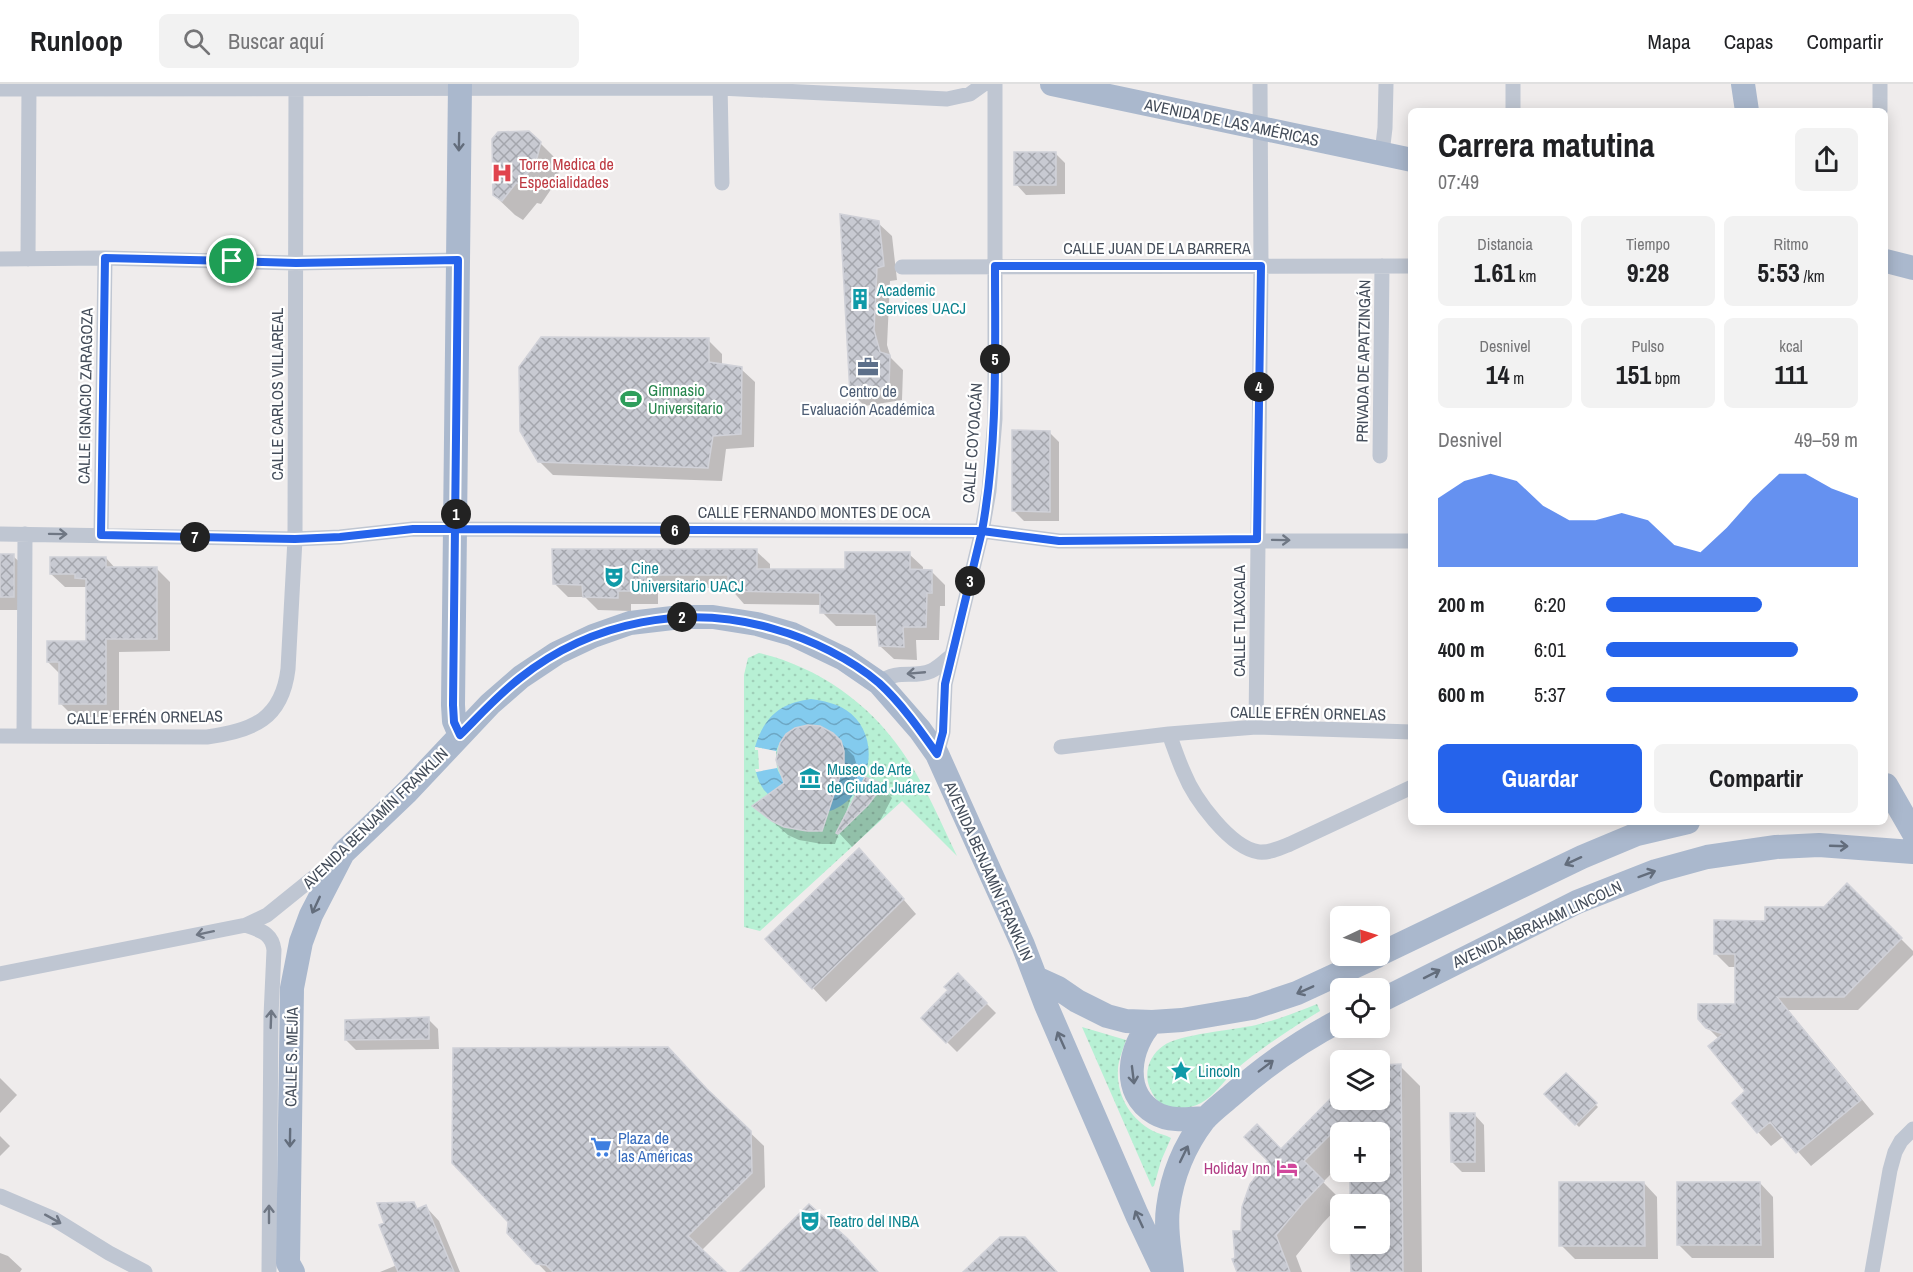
<!DOCTYPE html>
<html lang="es">
<meta charset="utf-8">
<style>
body{margin:0;font-family:"Archivo Narrow",sans-serif;background:#f2f2f2;color:#202124;height:100vh;display:flex;flex-direction:column;font-size:22px;white-space:nowrap}
*{box-sizing:border-box;margin:0}
p{font-size:20px;color:#757577}
.icon{flex:none;width:33px;height:33px;fill:none;stroke:currentColor;stroke-width:2;stroke-linecap:round;stroke-linejoin:round}
.map{position:relative;flex:1;overflow:hidden}
.sheet{position:absolute;left:1408px;top:24px;width:480px;height:717px;display:flex;flex-direction:column;background:#fff;border-radius:9px;box-shadow:0 3px 15px #0003}
.sheet>*{flex:none}
.needle{width:39px;rotate:86deg}
.buttons{position:absolute;left:1330px;top:822px;display:grid;gap:12px}
.buttons a{display:grid;place-items:center;width:60px;height:60px;border-radius:9px;background:#fff;box-shadow:0 3px 15px #0003;font-size:30px}
.pin{position:absolute;display:grid;place-items:center;width:51px;height:51px;color:#fff;margin:-26px;border:3px solid #fff;border-radius:50%;box-shadow:0 2px 6px #0007}
.km{position:absolute;width:30px;height:30px;margin:-15px;border-radius:50%;background:#222;color:#fff;font-size:16px;line-height:30px;text-align:center}
.round{display:grid;place-items:center;flex:none;width:63px;height:63px;border-radius:9px;background:#f2f2f2}
.headline{display:flex;align-items:center;justify-content:space-between;height:102px;padding:0 30px}
h1{font-size:33px;font-weight:700;line-height:45px}
.stats{display:grid;grid-template-columns:repeat(3,1fr);gap:9px;height:102px;padding:6px 30px}
.stats div{display:grid;align-content:center;border-radius:9px;background:#f2f2f2;text-align:center}
.stats b{font-size:26px;font-weight:700}
.stats small{font-size:16px;font-weight:400}
.stats p{font-size:16px}
.chart{height:168px;padding:12px 30px}
.chart p{display:flex;justify-content:space-between}
.chart svg{width:100%;height:108px;margin-top:6px;fill:#2563eb;opacity:.7}
.primary-button{display:flex;gap:12px;margin-top:auto;padding:12px 30px}
.primary-button a{flex:1;height:69px;border-radius:9px;background:#2563eb;color:#fff;font-size:24px;font-weight:700;line-height:69px;text-align:center}
.primary-button a+a{background:#f2f2f2;color:#202124}
ul{padding:0 30px;list-style:none;font-size:20px}
li{display:grid;grid-template-columns:96px 72px 1fr;align-items:center;height:45px}
li i{height:15px;border-radius:8px;background:#2563eb}
header{display:flex;align-items:center;gap:36px;box-sizing:border-box;height:84px;padding:0 30px;background:#fff;border-bottom:2px solid #e0e0e0}
header strong{font-size:28px}
nav{display:flex;gap:33px;margin-inline-start:auto;font-size:21px}
.search{width:420px;height:54px;background:#f2f2f2;display:flex;align-items:center;gap:15px;box-sizing:border-box;padding:0 21px;border-radius:9px;color:#757577;font-size:22px}
.map>svg:first-child{display:block}
</style>
<header>
<strong>Runloop</strong>
<div class="search"><svg class="icon" aria-label="search" viewBox="0 0 24 24"><circle cx="10" cy="10" r="6"/><path d="M15 15l6 6"/></svg>Buscar aquí</div>
<nav><a>Mapa</a><a>Capas</a><a>Compartir</a></nav>
</header>
<div class="map">
<svg width="1913" height="1188" viewBox="0 0 1913 1188">
<defs>
<pattern id="grass-dots" width="8" height="8" patternUnits="userSpaceOnUse" patternTransform="scale(1.5)"><rect width="8" height="8" fill="#b7f0d4"/><path d="M2 2h.1M6 6h.1" fill="none" stroke="#9fcfb8" stroke-width="1.8" stroke-linecap="round"/></pattern>
<pattern id="water-waves" width="16" height="10" patternUnits="userSpaceOnUse" patternTransform="scale(1.5)"><rect width="16" height="10" fill="#83cbee"/><path d="M0 5q4-4 8 0t8 0" fill="none" stroke="#6da7c4"/></pattern>
<pattern id="building-cross-hatch" width="8" height="8" patternUnits="userSpaceOnUse" patternTransform="scale(1.5)"><rect width="8" height="8" fill="#c8cad2"/><path d="M0 0l8 8M0 8l8-8" fill="none" stroke="#a4a6ad"/></pattern>
</defs>
<rect width="100%" height="100%" fill="#efecec"/>
<path fill="url(#grass-dots)" d="M759,569C816,582 868,618 901,666C924,698 940,737 957,772L902,717L760,847L744,843V591L748,574Z
M1317,920L1320,927C1290,945 1261,964 1234,987C1224,997 1214,1012 1201,1019C1190,1025 1178,1025 1166,1022C1157,1019 1152,1010 1149,1002C1144,987 1150,971 1163,962C1179,950 1234,946 1256,941C1277,936 1297,928 1317,920Z
M1082,943L1126,956C1123,965 1119,975 1118,984C1116,1011 1130,1035 1153,1047C1159,1050 1166,1051 1171,1054L1161,1077L1154,1102L1152,1103Z"/>
<path fill="url(#water-waves)" fill-rule="evenodd" d="M811,615C824,617 835,619 846,626C875,645 875,687 853,711C847,719 836,726 826,728C817,729 804,723 795,721C773,716 762,711 756,688L762,687V664L755,663C764,633 780,619 811,615ZM808,641C838,644 850,661 841,690L790,702C763,679 776,648 808,641Z"/>
<path fill="#efecec" d="M755,663L776,667L777,684L756,688L755,685H759L758,666H755Z"/>
<path fill="#0003" d="M540,59L561,80L556,98L541,120L537,119L523,136L515,131L494,111Z
M1055,69L1065,79V110L1026,111L1016,100Z
M878,139L892,152L897,196L890,197L887,261L891,274L903,286L902,316L865,322L851,309Z
M708,256L722,270V282L741,285L755,298L754,363L726,365L722,397L553,391L539,377Z
M1049,348L1059,358V437H1024L1014,427Z
M756,467L770,480V486H846L909,470L923,483V487H931L945,501V522H940L939,556H916L917,576L894,575L880,562L879,542H836L822,528V521L744,520L730,504H658V520H631V527L598,526L585,513H568L554,499Z
M0,472H13L27,485V526H0Z
M106,474L116,485H157L170,498V567L119,568V633H74L60,619V590L48,578L87,559L86,503H65L51,490Z
M832,650L854,672L857,682V694L845,732H846L879,700L892,714L881,735L852,763L839,749L835,760H822L799,756L788,751L755,722L785,700Z
M873,780L916,830L826,918L813,904Z
M1847,801L1913,867V871L1858,926H1788L1874,1030L1811,1082L1784,1052L1771,1062L1758,1048L1747,1008L1719,955L1707,943L1737,921V883H1729L1715,869L1767,838L1824,824Z
M958,891L996,929L957,968L923,934L950,906Z
M428,935L438,945L439,965L356,966L346,956Z
M1380,982H1400L1420,1002L1422,1188H1352V1160H1380V1120H1351V1088H1380V1048H1341V1080L1323,1098L1343,1118L1323,1139L1296,1172L1302,1188H1239L1236,1175L1242,1148L1281,1067L1341,1007V1016H1380Z
M1566,991L1598,1023L1579,1043L1546,1010Z
M0,994L17,1011L0,1029Z
M715,1015L764,1062L765,1103L701,1167L724,1188H546L509,1149Z
M1474,1030L1484,1041L1485,1088H1462L1452,1078Z
M0,1052L10,1062L0,1072Z
M1644,1099L1657,1113L1658,1175H1575L1561,1161Z
M1760,1099L1773,1113L1774,1174H1692L1678,1160Z
M413,1120L419,1126L426,1123L439,1137L460,1188H380L397,1181Z
M0,1169L8,1172L22,1185L20,1188H0Z"/>
<path fill="url(#building-cross-hatch)" stroke="#d0d1d8" stroke-width="1.5" d="M529,47L541,58L536,78L520,100L516,99L502,117L493,111L492,55L498,48Z
M1014,68H1056V101H1014Z
M840,130L879,137L884,182L877,184L874,246L880,268L890,271L889,302L850,310Z
M541,253L709,254V278L742,283L741,350L713,352L708,384L538,378L520,347L519,283Z
M1012,346L1050,347V428L1012,427Z
M552,465H757V485H845V468H910V485L932,486V509H927L926,543H903L904,563L879,562L876,530L820,529V509L728,507V491H645V507H618V514L583,513L582,501L553,500Z
M0,470H14V513H0Z
M50,473H106V483H157V555H106V620H59V578H47V557H86V495L75,494V490H50Z
M808,641L820,642L833,649L841,657L844,667V680L822,747H807L784,743L772,737L752,722L784,699L776,676L780,659L786,650L795,644Z
M865,693L880,699L875,712L868,721L838,750L836,749Z
M859,764L904,815L812,905L765,855Z
M1847,799L1902,854L1844,913H1777L1861,1016L1796,1069L1770,1038L1757,1049L1732,1019L1745,1007L1708,962L1723,950L1706,944L1698,935V920H1735V870H1714V836L1765,837V823H1824Z
M958,889L987,919L946,959L921,934L948,906L944,903Z
M429,933V955L345,956V936Z
M668,963L707,1005L751,1047L752,1089L688,1152L726,1188H553L546,1181L536,1180L507,1149L508,1138L452,1079L453,964Z
M1401,980L1403,1188H1351L1350,1160H1380V1120H1350V1088H1380V1048H1333L1304,1077L1324,1097L1303,1119L1276,1151L1290,1188H1237L1232,1175L1235,1174L1233,1147H1241L1242,1123L1250,1100L1268,1077L1244,1053L1257,1040L1281,1065L1338,1007L1341,1010V1016H1380V981Z
M1566,989L1597,1019L1575,1041L1544,1010Z
M1450,1029H1475V1078H1451Z
M1559,1098H1644L1645,1162H1559Z
M1677,1098H1760L1761,1161H1677Z
M414,1118L417,1125L426,1121L454,1188H398L379,1141L384,1139L377,1119Z
M809,1120L848,1155L878,1188H740Z
M1000,1153H1025L1057,1188H963Z"/>
<g fill="none" stroke-linecap="round" stroke-linejoin="round">
<path stroke="#bfc6d2" stroke-width="15" d="M720,0L722,99
M1880,0V27
M0,5L720,4L947,15L970,10L984,0
M1513,27V0
M1382,69L1385,44L1386,0
M0,175L105,174L296,179L458,176
M28,175L29,0
M902,183L1412,182
M1380,372L1382,182
M0,450L295,455L340,453L413,445L982,447L1059,457H1412
M101,451L105,174
M879,599C899,584 912,595 931,587C938,584 945,577 951,572
M1256,643L1261,182L1260,0
M1169,650C1174,663 1178,676 1184,689C1194,714 1230,764 1259,768C1270,769 1280,764 1290,760L1412,703
M0,652L207,653C253,647 282,635 288,585L295,455L296,0
M24,652L25,450
M1061,663L1169,650L1256,643L1412,648
M937,670L943,648L945,600L982,447L989,407L995,335V0
M246,841C261,847 272,849 274,866L271,932L269,1188
M0,890L246,841L267,831L334,777
M0,1112L54,1135L109,1169L145,1188
M1872,1188L1890,1086L1895,1068L1901,1057L1913,1045"/>
<path stroke="#aab8cd" stroke-width="24" d="M460,0L453,621L454,637L460,651
M1052,0L1412,76
M1743,0L1747,27
M1886,177L1913,184
M1886,701L1913,748
M1380,870L1582,773L1637,750L1688,738
M1036,894L1058,904L1077,917L1107,932L1126,937L1152,938L1182,936L1252,924L1297,909L1377,872
M1380,917L1577,818L1656,787L1707,773L1776,763L1819,761L1913,768
M1152,938C1129,962 1120,1009 1155,1029C1170,1038 1189,1035 1206,1034
M293,1188L288,1179L292,904L301,858L311,831L343,769L407,708L490,620L521,593L557,569L593,552L630,539L681,533H713L757,540L792,550L844,575L879,599L920,646L937,670L1023,861L1046,921L1137,1131L1164,1188
M1172,1188C1170,1167 1165,1145 1168,1124C1172,1092 1185,1061 1204,1036C1212,1027 1223,1019 1232,1011C1266,981 1300,957 1341,936"/>
</g>
<defs><path id="oneway-shaft" d="M-6 0H5M1.5-3L5.5 0L1.5 3" fill="none" stroke-width="1.6" stroke-linecap="round" stroke-linejoin="round" transform="scale(1.5)"/></defs>
<g stroke="#636d7c">
<use href="#oneway-shaft" transform="translate(459 58) rotate(91)"/>
<use href="#oneway-shaft" transform="translate(1839 762) rotate(2)"/>
<use href="#oneway-shaft" transform="translate(1573 777) rotate(155)"/>
<use href="#oneway-shaft" transform="translate(1647 790) rotate(-20)"/>
<use href="#oneway-shaft" transform="translate(316 821) rotate(115)"/>
<use href="#oneway-shaft" transform="translate(1432 890) rotate(-27)"/>
<use href="#oneway-shaft" transform="translate(1305 906) rotate(156)"/>
<use href="#oneway-shaft" transform="translate(1061 956) rotate(-114)"/>
<use href="#oneway-shaft" transform="translate(1266 982) rotate(-37)"/>
<use href="#oneway-shaft" transform="translate(1133 991) rotate(83)"/>
<use href="#oneway-shaft" transform="translate(290 1054) rotate(91)"/>
<use href="#oneway-shaft" transform="translate(1184 1070) rotate(-64)"/>
<use href="#oneway-shaft" transform="translate(1139 1135) rotate(-115)"/>
</g>
<g stroke="#6f7784">
<use href="#oneway-shaft" transform="translate(58 450) rotate(1)"/>
<use href="#oneway-shaft" transform="translate(1281 456) rotate(1)"/>
<use href="#oneway-shaft" transform="translate(916 589) rotate(175)"/>
<use href="#oneway-shaft" transform="translate(205 849) rotate(168)"/>
<use href="#oneway-shaft" transform="translate(271 935) rotate(-88)"/>
<use href="#oneway-shaft" transform="translate(269 1130) rotate(-90)"/>
<use href="#oneway-shaft" transform="translate(53 1135) rotate(29)"/>
</g>
<g fill="none" stroke-linecap="round" stroke-linejoin="round">
<defs>
<path id="route" d="M232,177L296,179L458,176L453,621L454,638L460,651C480,631 498,611 520,594C592,537 687,519 774,545C810,555 851,575 879,599C901,619 920,646 937,670L943,648L945,600L982,447L1059,457L1257,455L1261,182H995C995,270 998,359 982,447L456,445H413L340,453L295,455L101,451L105,174L232,177"/>
</defs>
<use href="#route" stroke="#fff" stroke-width="12"/>
<use href="#route" stroke="#2563eb" stroke-width="8"/>
</g>
<defs>
<symbol id="hospital-bare" viewBox="-9 -9 18 18"><path d="M-5-5h3v3.5h4V-5h3V5h-3V1.5h-4V5h-3Z" fill="#e0444e" stroke="#fff" stroke-width="2.5" paint-order="stroke"/></symbol>
<symbol id="building-bare" viewBox="-9 -9 18 18"><path d="M-4-6H4V6H1V3H-1V6H-4ZM-2.5-4.3h1.7v1.8h-1.7ZM.8-4.3h1.7v1.8H.8ZM-2.5-1h1.7V.8h-1.7ZM.8-1h1.7V.8H.8Z" fill="#0f9aa8" stroke="#fff" stroke-width="2.5" paint-order="stroke"/></symbol>
<symbol id="office-bare" viewBox="-9 -9 18 18"><path d="M-6-3h4V-5.5h4V-3h4V5H-6ZM-1-4.5V-3h2v-1.5ZM-6 0V1H6V0Z" fill="#5c6f8a" stroke="#fff" stroke-width="2.5" paint-order="stroke"/></symbol>
<symbol id="stadium-bare" viewBox="-9 -9 18 18"><path d="M0-5a6.5 5 0 1 0 0 10a6.5 5 0 1 0 0-10ZM-3.5-1.8h7v3.6h-7Z" fill="#2e9e5b" stroke="#fff" stroke-width="2.5" paint-order="stroke"/></symbol>
<symbol id="theatre-bare" viewBox="-9 -9 18 18"><path d="M-5-5.5Q0-4 5-5.5V0Q5 5 0 6Q-5 5-5 0ZM-3.3-2.5H-1v1.5H-3.3ZM1-2.5H3.3v1.5H1ZM-2.8 1Q0 5.5 2.8 1Z" fill="#0f9aa8" stroke="#fff" stroke-width="2.5" paint-order="stroke"/></symbol>
<symbol id="museum-bare" viewBox="-9 -9 18 18"><path d="M0-6L6-3V-2H-6V-3ZM-5-1h2V3h-2ZM-1-1h2V3h-2ZM3-1h2V3H3ZM-6 4H6V6H-6Z" fill="#0f9aa8" stroke="#fff" stroke-width="2.5" paint-order="stroke"/></symbol>
<symbol id="sight-bare" viewBox="-9 -9 18 18"><path d="M0-6L1.8-2.2L6-1.7L2.9 1.2L3.7 5.4L0 3.3L-3.7 5.4L-2.9 1.2L-6-1.7L-1.8-2.2Z" fill="#0f9aa8" stroke="#fff" stroke-width="2.5" paint-order="stroke"/></symbol>
<symbol id="supermarket-bare" viewBox="-9 -9 18 18"><path d="M-6-5.5h2.5l.6 2H6L4.5 2H-2.5L-4.4-4H-6ZM-1.5 3.2a1.3 1.3 0 1 0 .1 0ZM3 3.2a1.3 1.3 0 1 0 .1 0Z" fill="#3f7fe0" stroke="#fff" stroke-width="2.5" paint-order="stroke"/></symbol>
<symbol id="hotel-bare" viewBox="-9 -9 18 18"><path d="M-6-4.5h1.5V1H6V5H4.5V3h-9V5H-6ZM-4 0a1.8 1.8 0 1 1 3.6 0ZM.5 0V-2.5h3Q6-2.5 6 0Z" fill="#d1479c" stroke="#fff" stroke-width="2.5" paint-order="stroke"/></symbol>
</defs>
<g fill-rule="evenodd">
<use href="#hospital-bare" x="487" y="74" width="30" height="30"/>
<use href="#building-bare" x="845" y="200" width="30" height="30"/>
<use href="#office-bare" x="853" y="268" width="30" height="30"/>
<use href="#stadium-bare" x="616" y="300" width="30" height="30"/>
<use href="#theatre-bare" x="599" y="478" width="30" height="30"/>
<use href="#museum-bare" x="795" y="679" width="30" height="30"/>
<use href="#sight-bare" x="1166" y="972" width="30" height="30"/>
<use href="#supermarket-bare" x="586" y="1048" width="30" height="30"/>
<use href="#hotel-bare" x="1272" y="1069" width="30" height="30"/>
<use href="#theatre-bare" x="795" y="1122" width="30" height="30"/>
</g>
<g text-anchor="middle" stroke-width="4.5" stroke-linejoin="round" paint-order="stroke">
<g font-size="16" fill="#444d5a" stroke="#fff">
<text transform="translate(1232 38) rotate(12)" y="6">AVENIDA DE LAS AMÉRICAS</text>
<text x="1157" y="170">CALLE JUAN DE LA BARRERA</text>
<text transform="translate(1363 277) rotate(-89)" y="6">PRIVADA DE APATZINGÁN</text>
<text transform="translate(277 310) rotate(-90)" y="6">CALLE CARLOS VILLAREAL</text>
<text transform="translate(85 312) rotate(-89)" y="6">CALLE IGNACIO ZARAGOZA</text>
<text transform="translate(972 359) rotate(-86)" y="6">CALLE COYOACÁN</text>
<text x="814" y="434">CALLE FERNANDO MONTES DE OCA</text>
<text transform="translate(1239 537) rotate(-90)" y="6">CALLE TLAXCALA</text>
<text transform="translate(1308 629) rotate(1)" y="6">CALLE EFRÉN ORNELAS</text>
<text transform="translate(145 633) rotate(-1)" y="6">CALLE EFRÉN ORNELAS</text>
<text transform="translate(375 734) rotate(-44)" y="6">AVENIDA BENJAMÍN FRANKLIN</text>
<text transform="translate(989 787) rotate(66)" y="6">AVENIDA BENJAMÍN FRANKLIN</text>
<text transform="translate(1537 840) rotate(-25)" y="6">AVENIDA ABRAHAM LINCOLN</text>
<text transform="translate(291 973) rotate(-89)" y="6">CALLE S. MEJÍA</text>
</g>
<g font-size="16" fill="#be3a42" stroke="#fff" text-anchor="start">
<text x="519" y="86">Torre Medica de<tspan x="519" dy="18">Especialidades</tspan></text>
</g>
<g font-size="16" fill="#0d838f" stroke="#fff" text-anchor="start">
<text x="877" y="212">Academic<tspan x="877" dy="18">Services UACJ</tspan></text>
<text x="631" y="490">Cine<tspan x="631" dy="18">Universitario UACJ</tspan></text>
<text x="827" y="691">Museo de Arte<tspan x="827" dy="18">de Ciudad Juárez</tspan></text>
<text x="1198" y="993">Lincoln</text>
<text x="827" y="1143">Teatro del INBA</text>
</g>
<g font-size="16" fill="#27864d" stroke="#fff" text-anchor="start">
<text x="648" y="312">Gimnasio<tspan x="648" dy="18">Universitario</tspan></text>
</g>
<g font-size="16" fill="#4e5e75" stroke="#fff">
<text x="868" y="313">Centro de<tspan x="868" dy="18">Evaluación Académica</tspan></text>
</g>
<g font-size="16" fill="#366cbe" stroke="#fff" text-anchor="start">
<text x="618" y="1060">Plaza de<tspan x="618" dy="18">las Américas</tspan></text>
</g>
<g font-size="16" fill="#b23c85" stroke="#fff" text-anchor="end">
<text x="1270" y="1090">Holiday Inn</text>
</g>
</g>
</svg>
<div class="buttons">
<a><svg class="needle" viewBox="-14 -14 28 28"><path d="M0-13l5 13h-10z" fill="#e53935"/><path d="M0 13l5-13h-10z" fill="#757577"/></svg></a>
<a><svg class="icon" aria-label="locate" viewBox="0 0 24 24"><circle cx="12" cy="12" r="6"/><path d="M12 2v4M12 18v4M2 12h4M18 12h4"/></svg></a>
<a><svg class="icon" aria-label="layers" viewBox="0 0 24 24"><path d="M12 4l9 5-9 5-9-5zM3 14l9 5 9-5"/></svg></a>
<a>+</a>
<a>−</a>
</div>
<div class="pin" style="left:232px;top:177px;background:#1e9e55"><svg class="icon" aria-label="arrive" viewBox="0 0 24 24"><path d="M6 21V4h12l-3 4 3 4H6"/></svg></div>
<b class="km" style="left:456px;top:430px">1</b>
<b class="km" style="left:682px;top:533px">2</b>
<b class="km" style="left:970px;top:497px">3</b>
<b class="km" style="left:1259px;top:303px">4</b>
<b class="km" style="left:995px;top:275px">5</b>
<b class="km" style="left:675px;top:446px">6</b>
<b class="km" style="left:195px;top:453px">7</b>
<section class="sheet">
<div class="headline"><div><h1>Carrera matutina</h1><p>07:49</p></div><a class="round"><svg class="icon" aria-label="share" viewBox="0 0 24 24"><path d="M12 15V3M7 8l5-5 5 5M5 13v7h14v-7"/></svg></a></div>
<div class="stats">
<div><p>Distancia</p><b>1.61<small> km</small></b></div>
<div><p>Tiempo</p><b>9:28</b></div>
<div><p>Ritmo</p><b>5:53<small> /km</small></b></div>
</div>
<div class="stats">
<div><p>Desnivel</p><b>14<small> m</small></b></div>
<div><p>Pulso</p><b>151<small> bpm</small></b></div>
<div><p>kcal</p><b>111</b></div>
</div>
<div class="chart"><p><span>Desnivel</span>49–59 m</p>
<svg viewBox="0 0 160 44" preserveAspectRatio="none"><path d="M0 44V16L10 9L20 6L30 9L40 19L50 25L60 25L70 22L80 25L90 35L100 38L110 28L120 16L130 6L140 6L150 12L160 16V44z"/></svg>
</div>
<ul>
<li><b>200 m</b>6:20<i style="width:62%"></i></li>
<li><b>400 m</b>6:01<i style="width:76%"></i></li>
<li><b>600 m</b>5:37<i style="width:100%"></i></li>
</ul>
<div class="primary-button"><a>Guardar</a><a>Compartir</a></div>
</section>
</div>
